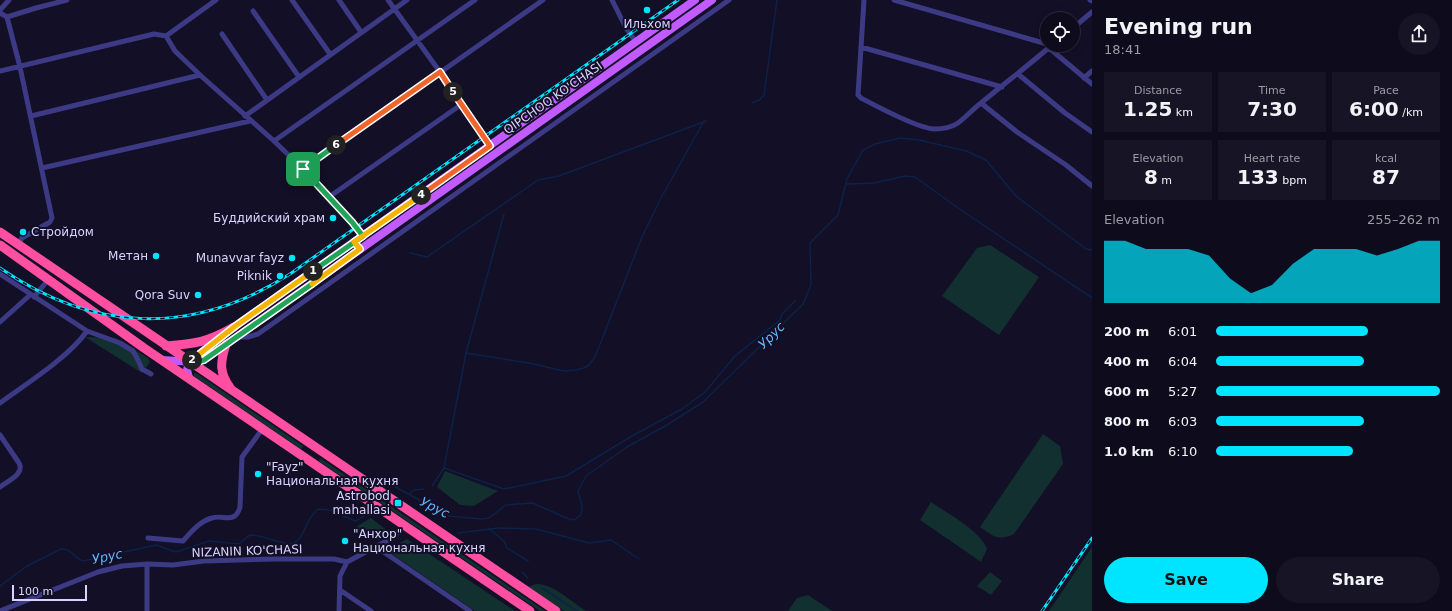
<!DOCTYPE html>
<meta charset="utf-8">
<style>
body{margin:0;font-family:"DejaVu Sans",sans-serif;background:#171425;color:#f1f3f6;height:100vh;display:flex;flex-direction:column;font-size:15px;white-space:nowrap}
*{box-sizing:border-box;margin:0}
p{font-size:13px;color:#9b9ba3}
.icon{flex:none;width:22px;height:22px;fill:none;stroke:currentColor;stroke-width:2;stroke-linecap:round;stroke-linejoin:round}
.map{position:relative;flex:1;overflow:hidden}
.panel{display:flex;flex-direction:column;background:#0e0b1c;width:360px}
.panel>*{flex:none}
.buttons{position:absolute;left:1040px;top:12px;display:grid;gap:8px}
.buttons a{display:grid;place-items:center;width:40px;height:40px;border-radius:50%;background:#0e0b1c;box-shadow:0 2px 10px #0003,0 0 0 1px #2e2b3b;font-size:20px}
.scale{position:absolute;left:12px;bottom:10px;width:75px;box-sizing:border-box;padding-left:4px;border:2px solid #d9d4ff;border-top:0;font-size:11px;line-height:14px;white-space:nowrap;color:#d9d4ff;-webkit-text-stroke:3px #130f26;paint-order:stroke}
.pin{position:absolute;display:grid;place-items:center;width:34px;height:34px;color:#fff;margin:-17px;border-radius:8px;box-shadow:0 2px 6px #0006}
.km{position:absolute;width:20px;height:20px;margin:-10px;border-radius:50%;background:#222;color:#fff;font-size:11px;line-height:20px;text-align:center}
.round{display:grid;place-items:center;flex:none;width:42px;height:42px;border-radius:21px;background:#171425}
.overview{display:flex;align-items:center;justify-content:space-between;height:68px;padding:0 12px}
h1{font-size:22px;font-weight:600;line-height:30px}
.figures{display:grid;grid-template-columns:repeat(3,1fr);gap:6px;height:68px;padding:4px 12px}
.figures div{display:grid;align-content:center;border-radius:0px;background:#171425;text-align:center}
.figures b{font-size:20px;font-weight:600}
.figures small{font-size:11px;font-weight:400}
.figures p{font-size:11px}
.chart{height:112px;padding:8px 12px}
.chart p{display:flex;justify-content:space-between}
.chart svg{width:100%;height:72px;margin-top:4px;fill:#00e5ff;opacity:.7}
.cta{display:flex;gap:8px;margin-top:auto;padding:8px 12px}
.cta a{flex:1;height:46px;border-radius:24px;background:#00e5ff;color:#111;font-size:16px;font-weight:600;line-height:46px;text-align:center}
.cta a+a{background:#171425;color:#f1f3f6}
ul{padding:0 12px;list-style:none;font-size:13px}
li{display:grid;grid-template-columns:64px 48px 1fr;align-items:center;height:30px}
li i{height:10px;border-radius:5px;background:#00e5ff}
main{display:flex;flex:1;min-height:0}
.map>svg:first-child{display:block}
</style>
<main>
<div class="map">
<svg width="1092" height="611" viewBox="0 0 1092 611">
<rect width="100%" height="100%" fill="#130f26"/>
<path fill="#12302f" d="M990,245L1039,277L999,335L942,296L977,248Z
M85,337L115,338L148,358L150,362L142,373Z
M196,373L202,377L303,446L301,449L194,376V374Z
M1043,434L1060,446L1063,464L1014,534C997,542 994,536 980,527Z
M320,458L545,611H540L319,461Z
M445,471L498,491L474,506L460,505L437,487Z
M931,502C948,514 980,530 987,549L981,562L920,520Z
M371,518L389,532L380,540L360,534L352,529Z
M407,539L515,611H475L386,550Z
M1092,547V611H1049Z
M990,572L1002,581L991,595L977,586Z
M536,584C552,583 572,602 586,611H564L528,587Z
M808,595L832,611H788L797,598Z"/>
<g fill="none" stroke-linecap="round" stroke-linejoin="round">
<path stroke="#0c2248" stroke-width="1.5" d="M752,103L759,100L764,95L777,0
M846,184L874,183L905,176L915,177L961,210L1092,298
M410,253L427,257L538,180L559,176L706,121
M466,353L529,363L564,371L575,370L584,368L589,365L595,357L642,237L661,198L704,121
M444,468L504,489L566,476L632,436L682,409L705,392L735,356L780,320L782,314L795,301
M387,486H394L448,516L481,519L489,518L506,505L533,503L566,518L574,520L581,515L582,506L578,491L586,476L627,447L667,425L703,402L803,304L811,285L810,243L838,215L847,179L863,150L875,144L900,138L919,140L966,151L986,160L1016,196L1086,249L1092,250
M432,486L444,468L466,353L504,214
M409,494L414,490L424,489
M488,528L504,541L507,548L528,561
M458,533L498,528L536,529L589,543L611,540L639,559
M522,572L528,578
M0,586L27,566L61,549C71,548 74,558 83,561L156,545L176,552L209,541L239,544L248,536L252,535C264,536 275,542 289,544C304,545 305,518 318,509L330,510L355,521L358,520L365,515
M542,588L577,611"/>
<path stroke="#3d3a85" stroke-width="5" d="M292,0L330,54
M339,0L361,32
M388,0L440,72L490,145
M612,0L626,28L636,42
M864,0L858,95L861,98C878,107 917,128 934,129C942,129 952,127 958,123C966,117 973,109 981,103C1005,83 1029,65 1052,45
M894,0L1047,44
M1090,0L1092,1
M0,10L9,0
M253,11L299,77
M0,13L7,17L20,67L52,218L50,222L22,238L18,244
M7,17L36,8L67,0
M1073,28L1092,12
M222,34L267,100
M166,36L216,0
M861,47L1002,87
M1049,48L1092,84
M0,71L154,34L166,36L175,51L200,75L274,141L303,169L352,222L363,236
M1018,74L1065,113L1092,132
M1084,78L1092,71
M981,103L1017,132L1066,165L1092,186
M31,116L200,75
M245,116L407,0
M274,141L475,0
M42,168L250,121
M303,169L543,0
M329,197L462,104
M0,274L87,331L120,343L133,351L137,358L142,369L151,374
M34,297L48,280
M0,322L30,295
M238,337H248L258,334L729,0
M0,403C26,384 69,357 87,331
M0,435L19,463C25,474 8,481 0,487
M148,538L183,541C191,532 200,521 212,518C223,514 235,525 240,507L242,457L263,428
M375,546L470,611
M147,564V611
M340,590L371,611
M0,611L98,572L122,566L147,564L173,565L204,561L274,559H334L347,562
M339,611L340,576L347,562L394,537L404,525"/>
<path stroke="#c25bff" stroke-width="8" d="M162,360L194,362L204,360L712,0
M189,378L187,370L189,362L234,327L695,0"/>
<path stroke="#ff4fa3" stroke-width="9" d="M0,232L556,611
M0,245L144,348L530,611
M226,344C220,363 219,373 231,389
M166,346C195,344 208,342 234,327"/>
<defs>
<path id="rail" d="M0,268C94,333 193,336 290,274L678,0
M1042,611L1092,538"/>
</defs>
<use href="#rail" stroke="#00e5ff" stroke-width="3"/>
<use href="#rail" stroke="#130f26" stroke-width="1.5" stroke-dasharray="4.5" stroke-linecap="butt"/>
</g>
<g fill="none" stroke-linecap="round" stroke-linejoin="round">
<defs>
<path id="split-1" d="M303,169L352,222L363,236L313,271"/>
<path id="split-2" d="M192,360L234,327L313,271"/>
<path id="split-3" d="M192,360L189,362H197L204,360L312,284"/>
<path id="split-4" d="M312,284L360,249L354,242L421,195"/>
<path id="split-5" d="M421,195L490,146L453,92"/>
<path id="split-6" d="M336,145L440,72L453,92"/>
<path id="split-7" d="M303,169L336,145"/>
</defs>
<use href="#split-1" stroke="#fff" stroke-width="8"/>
<use href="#split-2" stroke="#fff" stroke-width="8"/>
<use href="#split-3" stroke="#fff" stroke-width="8"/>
<use href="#split-4" stroke="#fff" stroke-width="8"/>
<use href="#split-5" stroke="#fff" stroke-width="8"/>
<use href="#split-6" stroke="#fff" stroke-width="8"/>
<use href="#split-7" stroke="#fff" stroke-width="8"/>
<use href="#split-1" stroke="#22a559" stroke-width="5"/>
<use href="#split-2" stroke="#f5b400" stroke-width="5"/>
<use href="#split-3" stroke="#22a559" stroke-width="5"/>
<use href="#split-4" stroke="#f5b400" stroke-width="5"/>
<use href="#split-5" stroke="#f0652b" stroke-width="5"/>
<use href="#split-6" stroke="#f0652b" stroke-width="5"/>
<use href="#split-7" stroke="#22a559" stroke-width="5"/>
</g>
<g fill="#00e5ff" stroke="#130f26" stroke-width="1.5">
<circle cx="647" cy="10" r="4"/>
<circle cx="333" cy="218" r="4"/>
<circle cx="23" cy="232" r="4"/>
<circle cx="156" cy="256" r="4"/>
<circle cx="292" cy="258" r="4"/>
<circle cx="280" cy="276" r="4"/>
<circle cx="198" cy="295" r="4"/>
<circle cx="258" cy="474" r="4"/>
<rect x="394" y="499" width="8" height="8" rx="2"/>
<circle cx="345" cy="541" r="4"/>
</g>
<g text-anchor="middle" stroke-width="4" stroke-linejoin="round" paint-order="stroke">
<g font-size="12" fill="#d9d4ff" stroke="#130f26" text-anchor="end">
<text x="647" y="28" text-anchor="middle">Ильхом</text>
<text x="325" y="222">Буддийский храм</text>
<text x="31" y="236" text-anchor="start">Стройдом</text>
<text x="148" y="260">Метан</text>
<text x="284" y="262">Munavvar fayz</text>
<text x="272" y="280">Piknik</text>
<text x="190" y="299">Qora Suv</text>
<text x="266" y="471" text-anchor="start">"Fayz"<tspan x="266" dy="14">Национальная кухня</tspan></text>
<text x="390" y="500">Astrobod<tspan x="390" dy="14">mahallasi</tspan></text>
<text x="353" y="538" text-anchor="start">"Анхор"<tspan x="353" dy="14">Национальная кухня</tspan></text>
</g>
<g font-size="12" fill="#d9d4ff" stroke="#130f26">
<text transform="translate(553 98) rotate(-35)" y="4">QIPCHOQ KO'CHASI</text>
<text transform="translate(247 551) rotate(-2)" y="4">NIZANIN KO'CHASI</text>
</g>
<g font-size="13" font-style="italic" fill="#62b6ff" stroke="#130f26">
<text transform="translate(771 335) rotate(-45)" y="5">Урус</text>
<text transform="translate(435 507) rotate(26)" y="5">Урус</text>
<text transform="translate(107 556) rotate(-12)" y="5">Урус</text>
</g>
</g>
</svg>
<div class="buttons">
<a><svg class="icon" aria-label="locate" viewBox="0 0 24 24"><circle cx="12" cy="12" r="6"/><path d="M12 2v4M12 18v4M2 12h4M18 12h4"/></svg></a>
</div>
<div class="scale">100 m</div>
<div class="pin" style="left:303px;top:169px;background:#1e9e55"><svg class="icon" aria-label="arrive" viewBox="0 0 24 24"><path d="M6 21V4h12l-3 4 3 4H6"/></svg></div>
<b class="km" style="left:313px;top:271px">1</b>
<b class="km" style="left:192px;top:360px">2</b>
<b class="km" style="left:421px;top:195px">4</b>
<b class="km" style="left:453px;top:92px">5</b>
<b class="km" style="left:336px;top:145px">6</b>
</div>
<section class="panel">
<div class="overview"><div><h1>Evening run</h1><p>18:41</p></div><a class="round"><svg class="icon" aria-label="share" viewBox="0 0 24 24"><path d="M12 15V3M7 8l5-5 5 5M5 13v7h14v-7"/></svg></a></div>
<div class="figures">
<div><p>Distance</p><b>1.25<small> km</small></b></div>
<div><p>Time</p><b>7:30</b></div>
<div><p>Pace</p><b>6:00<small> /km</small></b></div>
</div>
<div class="figures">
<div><p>Elevation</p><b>8<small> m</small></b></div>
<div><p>Heart rate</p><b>133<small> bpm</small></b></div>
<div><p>kcal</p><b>87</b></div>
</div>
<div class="chart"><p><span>Elevation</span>255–262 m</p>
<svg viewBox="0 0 160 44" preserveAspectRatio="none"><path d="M0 44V6L10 6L20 11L30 11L40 11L50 15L60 29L70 38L80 33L90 20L100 11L110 11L120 11L130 15L140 11L150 6L160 6V44z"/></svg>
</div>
<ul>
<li><b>200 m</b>6:01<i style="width:68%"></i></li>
<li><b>400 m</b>6:04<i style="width:66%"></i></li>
<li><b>600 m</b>5:27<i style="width:100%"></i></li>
<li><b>800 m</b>6:03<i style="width:66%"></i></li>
<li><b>1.0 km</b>6:10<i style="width:61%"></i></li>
</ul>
<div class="cta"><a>Save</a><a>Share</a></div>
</section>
</main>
